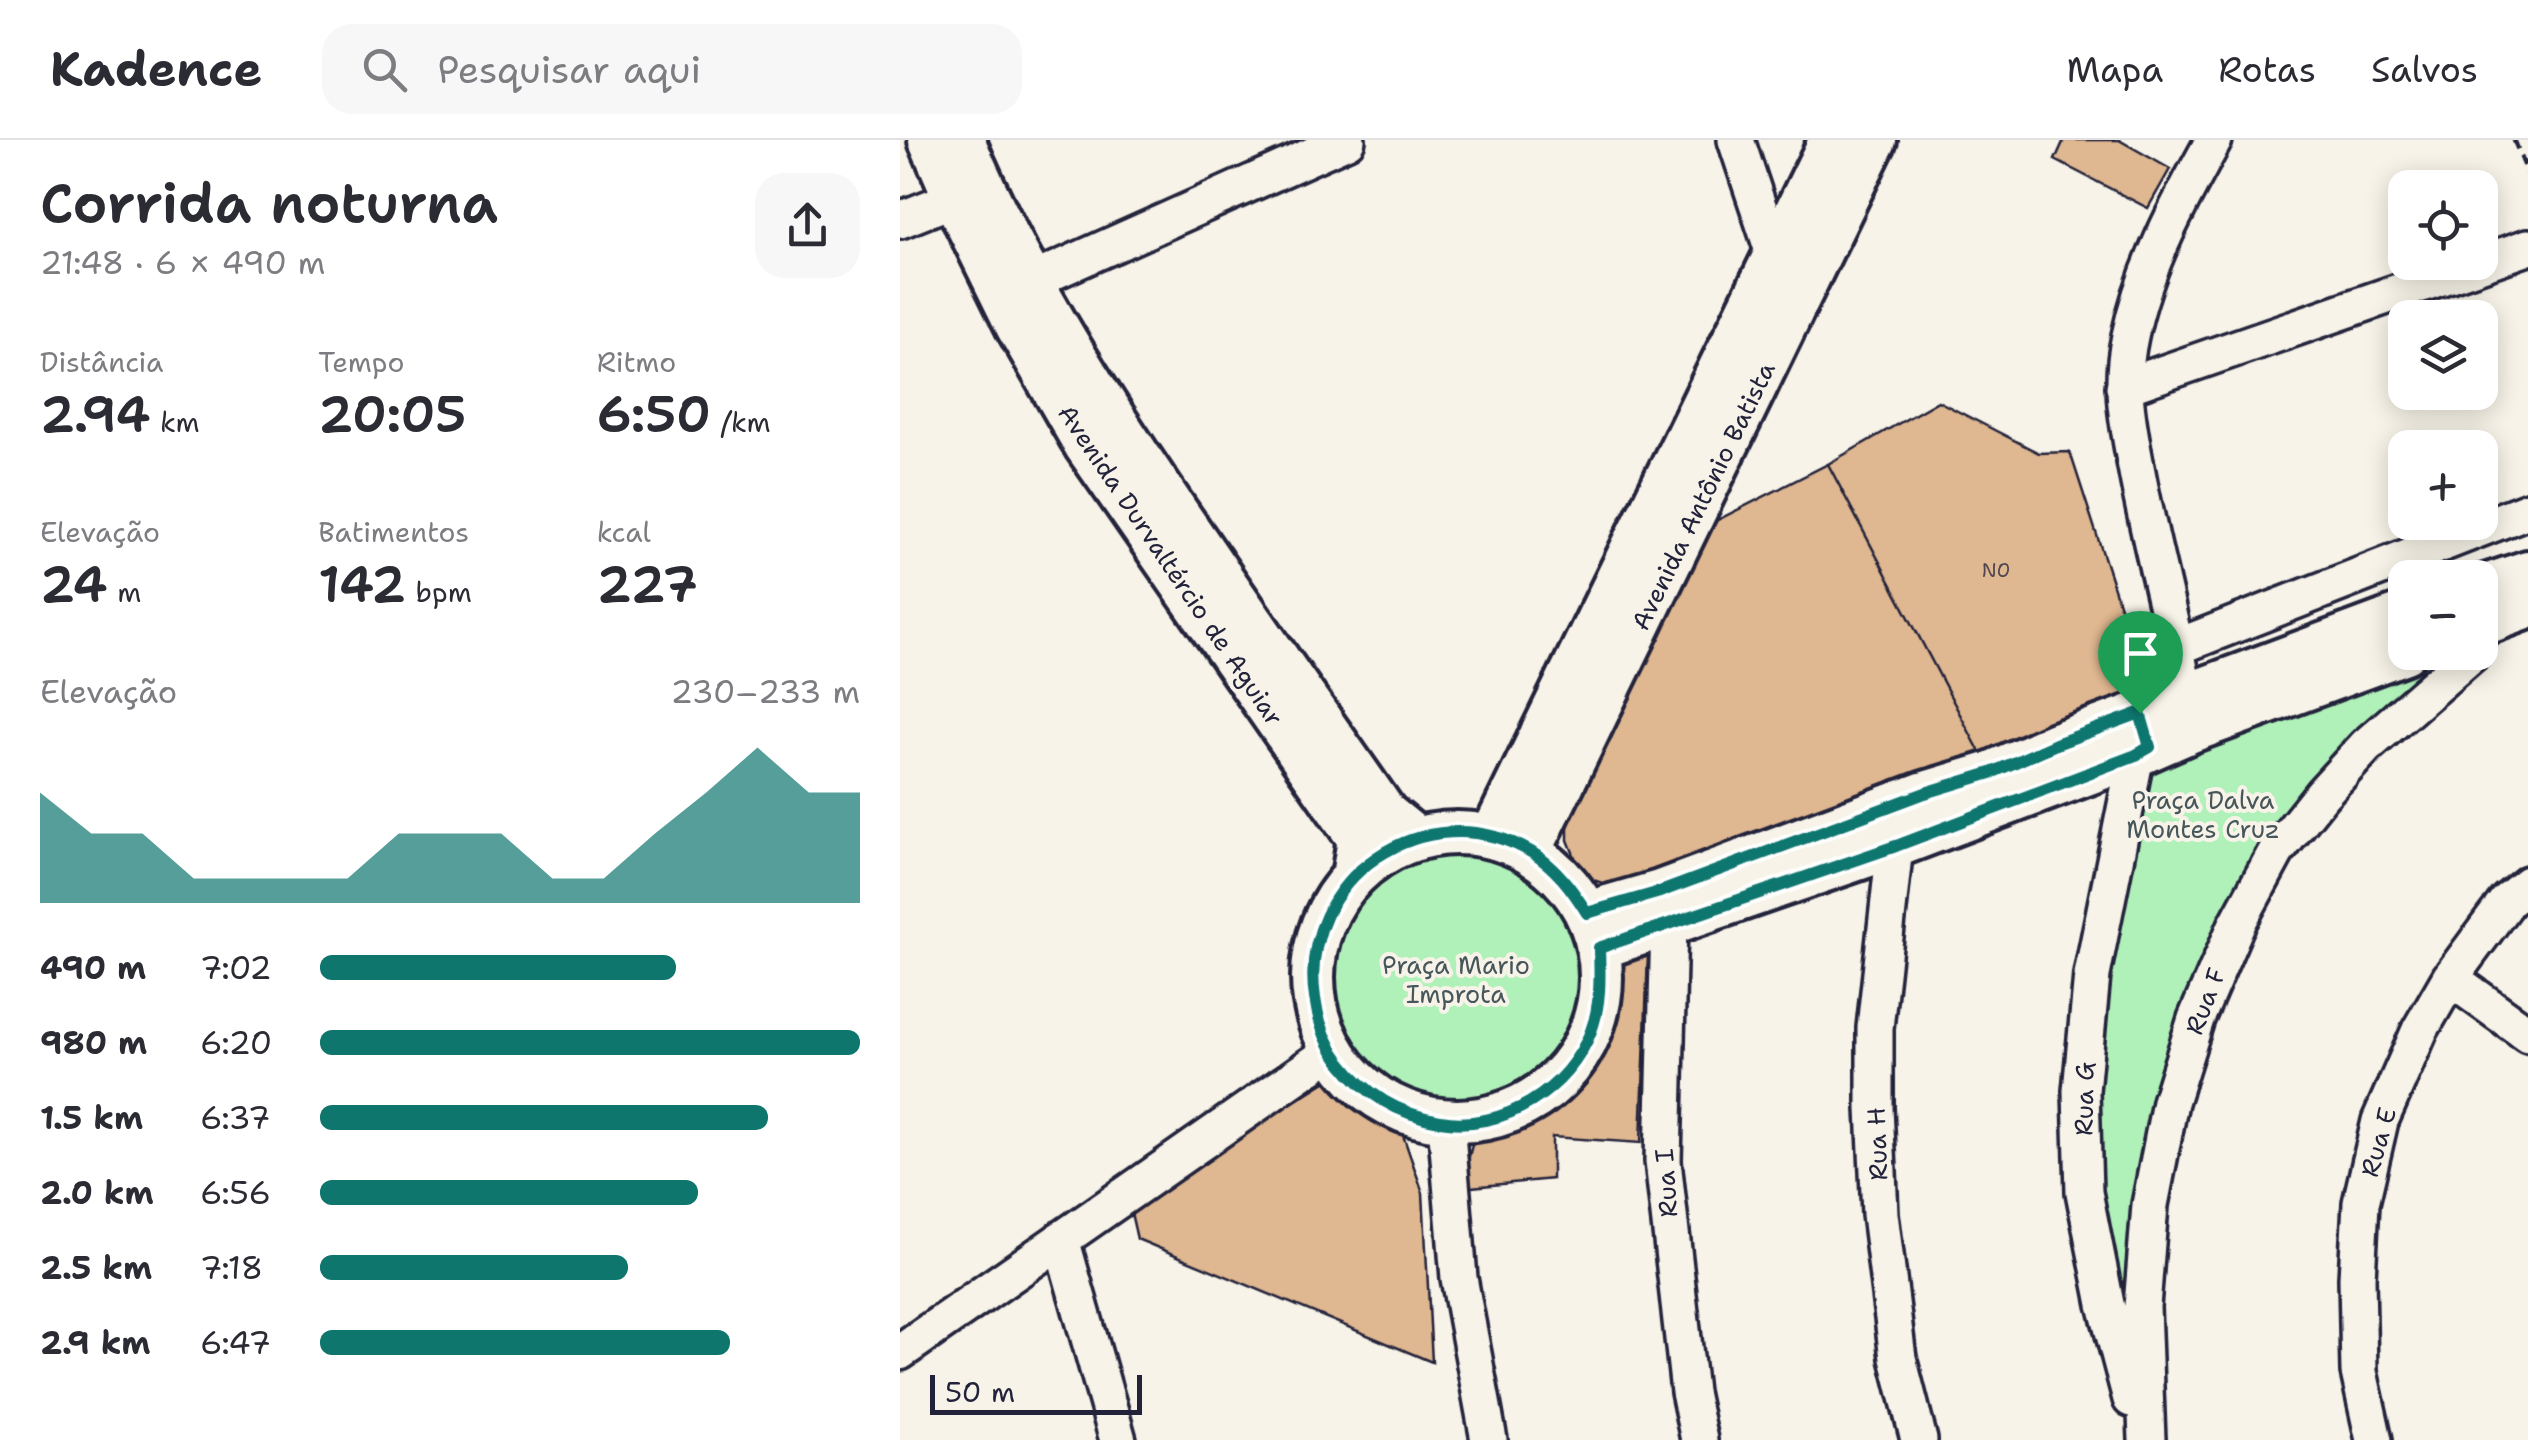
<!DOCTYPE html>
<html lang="pt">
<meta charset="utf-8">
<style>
body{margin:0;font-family:"Shantell Sans",sans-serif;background:#f7f7f7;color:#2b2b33;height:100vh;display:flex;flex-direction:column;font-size:38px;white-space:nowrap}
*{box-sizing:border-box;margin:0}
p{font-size:32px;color:#7c7c81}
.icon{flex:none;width:55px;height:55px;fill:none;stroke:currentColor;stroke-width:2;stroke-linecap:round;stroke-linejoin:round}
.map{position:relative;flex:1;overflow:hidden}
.sheet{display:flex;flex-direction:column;background:#fff;width:900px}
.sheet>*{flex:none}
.tools{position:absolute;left:1488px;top:30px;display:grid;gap:20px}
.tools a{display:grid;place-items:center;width:110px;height:110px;border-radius:20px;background:#fff;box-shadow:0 5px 25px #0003;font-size:50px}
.scale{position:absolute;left:30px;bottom:25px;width:212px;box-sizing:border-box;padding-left:10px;border:5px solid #22223b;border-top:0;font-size:28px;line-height:35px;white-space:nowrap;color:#22223b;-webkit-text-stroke:8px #f7f3e8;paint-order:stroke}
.pin{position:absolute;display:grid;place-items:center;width:85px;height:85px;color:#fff;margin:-102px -42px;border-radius:50% 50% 50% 0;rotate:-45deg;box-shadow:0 0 10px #0007}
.pin .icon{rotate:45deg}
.round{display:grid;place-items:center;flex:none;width:105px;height:105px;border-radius:30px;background:#f7f7f7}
.overview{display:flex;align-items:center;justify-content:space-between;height:170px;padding:0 40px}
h1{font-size:55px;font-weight:600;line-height:75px}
.metrics{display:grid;grid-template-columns:repeat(3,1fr);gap:15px;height:170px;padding:10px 40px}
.metrics div{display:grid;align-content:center}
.metrics b{font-size:50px;font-weight:600}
.metrics small{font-size:28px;font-weight:400}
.metrics p{font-size:28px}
.chart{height:280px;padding:20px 40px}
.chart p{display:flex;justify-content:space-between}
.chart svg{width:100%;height:180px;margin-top:10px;fill:#0f766e;opacity:.7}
ul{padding:0 40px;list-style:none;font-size:32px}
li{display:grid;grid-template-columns:160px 120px 1fr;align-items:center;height:75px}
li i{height:25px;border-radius:12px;background:#0f766e}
header{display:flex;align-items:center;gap:60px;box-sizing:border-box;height:140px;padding:0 50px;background:#fff;border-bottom:2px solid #e1e1e2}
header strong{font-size:48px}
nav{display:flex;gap:55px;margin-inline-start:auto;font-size:35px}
.search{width:700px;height:90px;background:#f7f7f7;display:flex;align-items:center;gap:25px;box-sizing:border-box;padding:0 35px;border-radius:30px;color:#7c7c81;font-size:38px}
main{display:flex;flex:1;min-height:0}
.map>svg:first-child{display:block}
</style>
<header>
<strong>Kadence</strong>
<div class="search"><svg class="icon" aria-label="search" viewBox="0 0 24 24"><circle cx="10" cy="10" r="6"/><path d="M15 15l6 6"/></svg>Pesquisar aqui</div>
<nav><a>Mapa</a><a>Rotas</a><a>Salvos</a></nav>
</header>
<main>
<section class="sheet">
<div class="overview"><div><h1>Corrida noturna</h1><p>21:48 · 6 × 490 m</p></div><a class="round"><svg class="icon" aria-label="share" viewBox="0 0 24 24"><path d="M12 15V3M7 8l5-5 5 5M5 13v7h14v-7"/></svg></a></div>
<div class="metrics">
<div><p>Distância</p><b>2.94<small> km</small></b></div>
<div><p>Tempo</p><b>20:05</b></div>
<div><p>Ritmo</p><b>6:50<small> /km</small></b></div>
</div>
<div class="metrics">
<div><p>Elevação</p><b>24<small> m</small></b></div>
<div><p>Batimentos</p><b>142<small> bpm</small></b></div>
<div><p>kcal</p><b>227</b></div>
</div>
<div class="chart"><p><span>Elevação</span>230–233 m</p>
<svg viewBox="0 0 160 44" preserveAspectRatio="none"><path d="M0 44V17L10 27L20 27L30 38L40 38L50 38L60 38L70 27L80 27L90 27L100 38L110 38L120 27L130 17L140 6L150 17L160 17V44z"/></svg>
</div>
<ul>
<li><b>490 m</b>7:02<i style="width:66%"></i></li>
<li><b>980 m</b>6:20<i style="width:100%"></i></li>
<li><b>1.5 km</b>6:37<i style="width:83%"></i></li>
<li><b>2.0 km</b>6:56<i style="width:70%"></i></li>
<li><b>2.5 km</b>7:18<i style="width:57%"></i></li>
<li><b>2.9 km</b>6:47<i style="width:76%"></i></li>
</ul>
</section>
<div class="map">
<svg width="1628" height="1300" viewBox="0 0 1628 1300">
<rect width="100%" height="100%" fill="#f7f3e8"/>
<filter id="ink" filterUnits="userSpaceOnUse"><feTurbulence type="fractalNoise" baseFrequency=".01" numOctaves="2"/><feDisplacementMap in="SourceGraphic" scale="20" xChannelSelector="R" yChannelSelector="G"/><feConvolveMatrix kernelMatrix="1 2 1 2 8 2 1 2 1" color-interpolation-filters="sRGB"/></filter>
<g filter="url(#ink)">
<path fill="#b0f1b9" stroke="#698a7a" stroke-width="2.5" d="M1542,513H1548L1426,623L1367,696L1339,738L1307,807L1280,880L1239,1045L1220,1175L1195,1040V908L1246,633L1260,620Z
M428 838a129 129 0 1 1 258 0a129 129 0 1 1-258 0Z"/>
<path fill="#dfb790" stroke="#22223b" stroke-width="2.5" d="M1164,0H1219L1270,29L1248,68L1155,20Z
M1038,261L1139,313L1170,312L1248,553L1082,616L928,324Z
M928,324L1082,616L715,747L690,739L676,720L668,700V679L796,391Z
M748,814L741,1003L652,997V1039L561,1048L572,1005L648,969L681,935L703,888L717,837L728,816Z
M430,939L503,995L523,1053L532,1222L237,1099L229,1064Z"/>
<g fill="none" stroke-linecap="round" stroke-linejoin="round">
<defs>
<path id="minor" d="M836,0L874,114L890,124
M0,80L55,58
M130,142L447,0
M1224,247L1628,107
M1277,507L1628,370
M1285,556C1272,480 1251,407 1237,332C1228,283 1219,246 1230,196C1244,127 1280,61 1314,0
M995,706L975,888V968L980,1074L998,1218L1019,1300
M762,760L769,784L763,1021L789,1252L799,1300
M1550,838L1628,894
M546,982L559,1138L589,1300
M161,1099L218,1300
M0,1212L432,911
M1231,1259L1206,1164L1184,1052L1181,951L1192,835L1236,615
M1247,1300L1242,1167L1250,1065L1270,962L1296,879L1336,786L1376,712L1422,654L1466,606L1574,512
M1474,1300L1459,1232L1457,1138L1461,1063L1480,981L1520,890L1550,838L1607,761L1628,744"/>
<path id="tertiary" d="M30,0L62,74L117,186L186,306L459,699L453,737
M63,0C125,148 213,281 304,412C364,500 425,587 486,674L517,699
M1580,448L1628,432
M1580,485L1628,467
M413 837a144 144 0 1 1 288 0a144 144 0 1 1-288 0Z
M592,696L931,0
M630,711L975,0
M687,773L760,752L1025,653L1091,633L1156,604L1505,474
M699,808L995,706L1236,615L1291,591L1505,512"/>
</defs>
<use href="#minor" stroke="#22223b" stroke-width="42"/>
<use href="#tertiary" stroke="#22223b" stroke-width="50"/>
<path stroke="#22223b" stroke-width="5" stroke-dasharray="10 8" stroke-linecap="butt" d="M1614,0L1628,34"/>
<use href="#minor" stroke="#f7f3e8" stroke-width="35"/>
<use href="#tertiary" stroke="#f7f3e8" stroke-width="42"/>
</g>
</g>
<g fill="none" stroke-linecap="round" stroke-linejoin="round" filter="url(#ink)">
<defs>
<path id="route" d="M1240,573L1250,607L1236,615L996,706L699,808C700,835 701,865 691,891C669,949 603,992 540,981C498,974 466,955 440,921C426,903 418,880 415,858C397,738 526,651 631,712C656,727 672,749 687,773L760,752L1025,653L1091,633L1156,604Z"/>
</defs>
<use href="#route" stroke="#fff" stroke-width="20"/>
<use href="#route" stroke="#0f766e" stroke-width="12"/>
</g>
<g text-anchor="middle" stroke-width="8" stroke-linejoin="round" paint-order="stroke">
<g font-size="20" fill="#514750">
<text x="1096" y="437">N0</text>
</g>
<g font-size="25" fill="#22223b" stroke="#f7f3e8">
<text transform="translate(803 356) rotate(-64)" y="9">Avenida Antônio Batista</text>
<text transform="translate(271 425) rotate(56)" y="9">Avenida Durvaltércio de Aguiar</text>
<text transform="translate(1305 861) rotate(-69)" y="9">Rua F</text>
<text transform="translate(1184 959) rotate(-89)" y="9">Rua G</text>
<text transform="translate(1478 1002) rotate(-74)" y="9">Rua E</text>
<text transform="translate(977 1004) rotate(-92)" y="9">Rua H</text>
<text transform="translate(766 1043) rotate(-94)" y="9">Rua I</text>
</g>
<g font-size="25" fill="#46565a" stroke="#f7f3e8">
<text x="1303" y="669">Praça Dalva<tspan x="1303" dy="29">Montes Cruz</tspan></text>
<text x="556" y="834">Praça Mario<tspan x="556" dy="29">Improta</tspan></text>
</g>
</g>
</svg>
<div class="tools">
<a><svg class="icon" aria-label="locate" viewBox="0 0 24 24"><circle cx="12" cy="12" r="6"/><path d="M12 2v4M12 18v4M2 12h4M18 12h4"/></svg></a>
<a><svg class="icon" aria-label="layers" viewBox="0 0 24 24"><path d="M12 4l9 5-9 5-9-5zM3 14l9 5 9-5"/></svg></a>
<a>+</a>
<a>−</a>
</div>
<div class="scale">50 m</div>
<div class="pin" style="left:1240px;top:573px;background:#1e9e55"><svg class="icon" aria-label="arrive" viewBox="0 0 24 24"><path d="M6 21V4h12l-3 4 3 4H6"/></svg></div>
</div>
</main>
